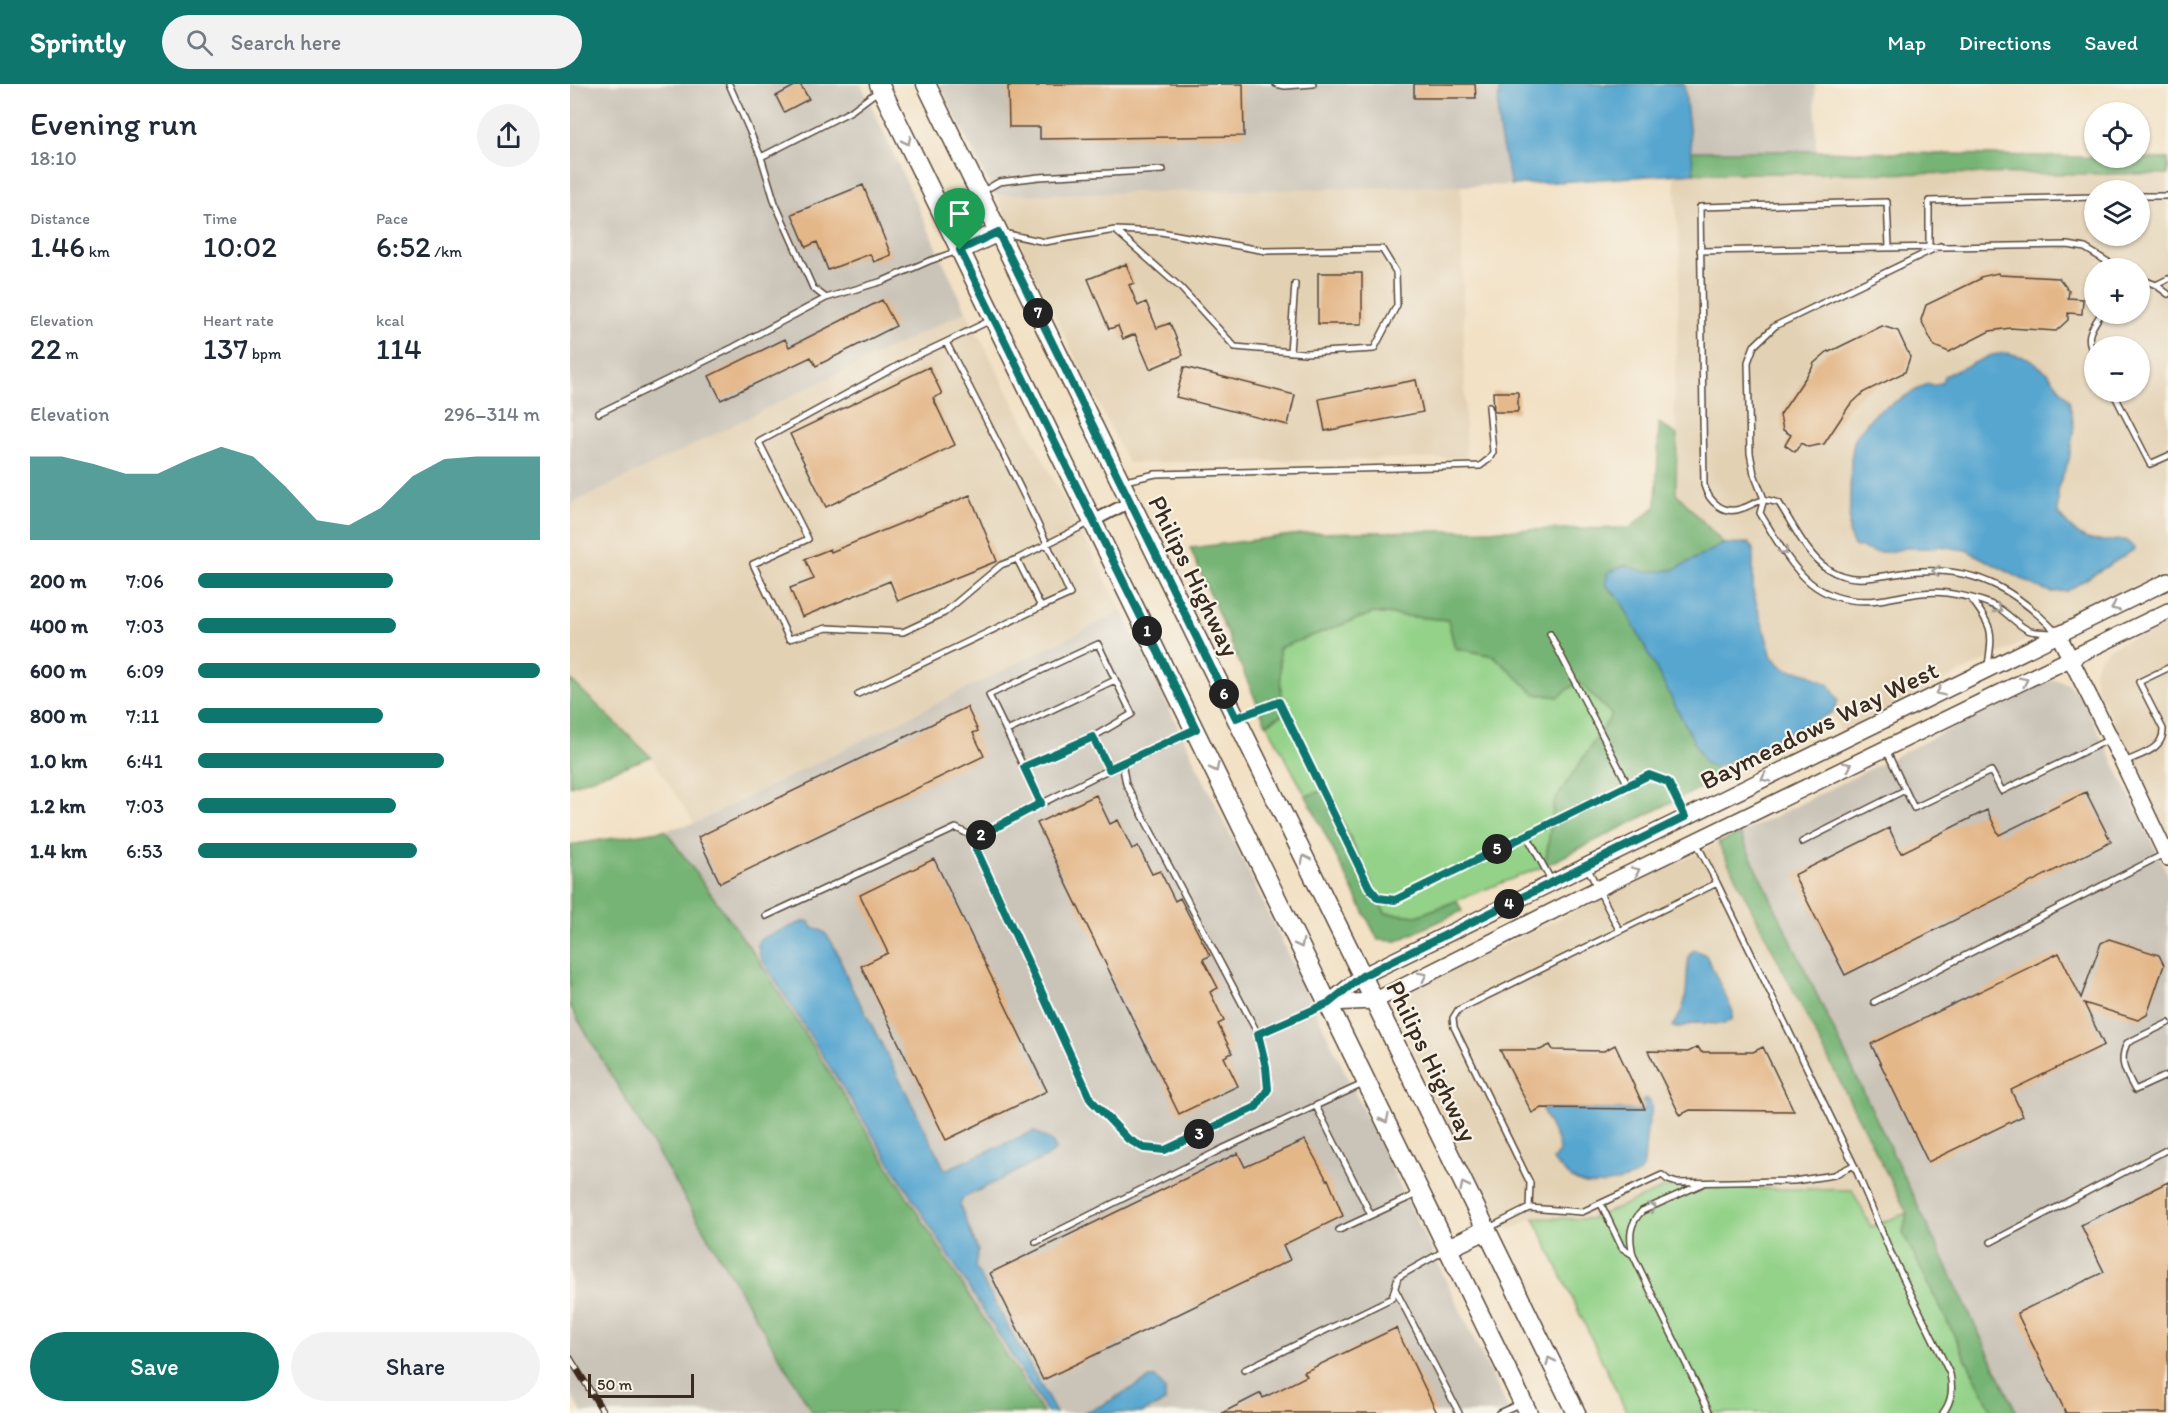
<!DOCTYPE html>
<meta charset="utf-8">
<style>
body{margin:0;font-family:Itim,sans-serif;background:#f2f2f3;color:#1f2937;height:100vh;display:flex;flex-direction:column;font-size:22px;white-space:nowrap}
*{box-sizing:border-box;margin:0}
p{font-size:20px;color:#747a83}
.icon{flex:none;width:33px;height:33px;fill:none;stroke:currentColor;stroke-width:2;stroke-linecap:round;stroke-linejoin:round}
.map{position:relative;flex:1;overflow:hidden}
.side{display:flex;flex-direction:column;background:#fff;width:570px}
.side>*{flex:none}
.tools{position:absolute;left:1514px;top:18px;display:grid;gap:12px}
.tools a{display:grid;place-items:center;width:66px;height:66px;border-radius:50%;background:#fff;box-shadow:0 2px 4px #0004;font-size:30px}
.scale{position:absolute;left:18px;bottom:15px;width:106px;box-sizing:border-box;padding-left:6px;border:3px solid #3b2a1e;border-top:0;font-size:16px;line-height:21px;white-space:nowrap;color:#3b2a1e;-webkit-text-stroke:4px #f7f3e8;paint-order:stroke}
.pin{position:absolute;display:grid;place-items:center;width:51px;height:51px;color:#fff;margin:-62px -26px;border-radius:50% 50% 50% 0;rotate:-45deg;box-shadow:0 0 6px #0007}
.pin .icon{rotate:45deg}
.km{position:absolute;width:30px;height:30px;margin:-15px;border-radius:50%;background:#222;color:#fff;font-size:16px;line-height:30px;text-align:center}
.round{display:grid;place-items:center;flex:none;width:63px;height:63px;border-radius:32px;background:#f2f2f3}
.overview{display:flex;align-items:center;justify-content:space-between;height:102px;padding:0 30px}
h1{font-size:33px;font-weight:600;line-height:45px}
.metrics{display:grid;grid-template-columns:repeat(3,1fr);gap:9px;height:102px;padding:6px 30px}
.metrics div{display:grid;align-content:center}
.metrics b{font-size:30px;font-weight:600}
.metrics small{font-size:16px;font-weight:400}
.metrics p{font-size:16px}
.chart{height:168px;padding:12px 30px}
.chart p{display:flex;justify-content:space-between}
.chart svg{width:100%;height:108px;margin-top:6px;fill:#0f766e;opacity:.7}
.primary-button{display:flex;gap:12px;margin-top:auto;padding:12px 30px}
.primary-button a{flex:1;height:69px;border-radius:36px;background:#0f766e;color:#fff;font-size:24px;font-weight:600;line-height:69px;text-align:center}
.primary-button a+a{background:#f2f2f3;color:#1f2937}
ul{padding:0 30px;list-style:none;font-size:20px}
li{display:grid;grid-template-columns:96px 72px 1fr;align-items:center;height:45px}
li i{height:15px;border-radius:8px;background:#0f766e}
header{display:flex;align-items:center;gap:36px;box-sizing:border-box;height:84px;padding:0 30px;background:#0f766e;color:#fff}
header strong{font-size:28px}
nav{display:flex;gap:33px;margin-inline-start:auto;font-size:21px}
.search{width:420px;height:54px;background:#f2f2f3;display:flex;align-items:center;gap:15px;box-sizing:border-box;padding:0 21px;border-radius:33px;color:#747a83;font-size:22px}
main{display:flex;flex:1;min-height:0}
.map>svg:first-child{display:block}
</style>
<header>
<strong>Sprintly</strong>
<div class="search"><svg class="icon" aria-label="search" viewBox="0 0 24 24"><circle cx="10" cy="10" r="6"/><path d="M15 15l6 6"/></svg>Search here</div>
<nav><a>Map</a><a>Directions</a><a>Saved</a></nav>
</header>
<main>
<section class="side">
<div class="overview"><div><h1>Evening run</h1><p>18:10</p></div><a class="round"><svg class="icon" aria-label="share" viewBox="0 0 24 24"><path d="M12 15V3M7 8l5-5 5 5M5 13v7h14v-7"/></svg></a></div>
<div class="metrics">
<div><p>Distance</p><b>1.46<small> km</small></b></div>
<div><p>Time</p><b>10:02</b></div>
<div><p>Pace</p><b>6:52<small> /km</small></b></div>
</div>
<div class="metrics">
<div><p>Elevation</p><b>22<small> m</small></b></div>
<div><p>Heart rate</p><b>137<small> bpm</small></b></div>
<div><p>kcal</p><b>114</b></div>
</div>
<div class="chart"><p><span>Elevation</span>296–314 m</p>
<svg viewBox="0 0 160 44" preserveAspectRatio="none"><path d="M0 44V10L10 10L20 13L30 17L40 17L50 11L60 6L70 10L80 22L90 36L100 38L110 31L120 18L130 11L140 10L150 10L160 10V44z"/></svg>
</div>
<ul>
<li><b>200 m</b>7:06<i style="width:57%"></i></li>
<li><b>400 m</b>7:03<i style="width:58%"></i></li>
<li><b>600 m</b>6:09<i style="width:100%"></i></li>
<li><b>800 m</b>7:11<i style="width:54%"></i></li>
<li><b>1.0 km</b>6:41<i style="width:72%"></i></li>
<li><b>1.2 km</b>7:03<i style="width:58%"></i></li>
<li><b>1.4 km</b>6:53<i style="width:64%"></i></li>
</ul>
<div class="primary-button"><a>Save</a><a>Share</a></div>
</section>
<div class="map">
<svg width="1598" height="1329" viewBox="0 0 1598 1329">
<rect width="100%" height="100%" fill="#f7f3e8"/>
<filter id="ink" filterUnits="userSpaceOnUse"><feTurbulence type="fractalNoise" baseFrequency=".0167" numOctaves="2"/><feDisplacementMap in="SourceGraphic" scale="12" xChannelSelector="R" yChannelSelector="G"/><feConvolveMatrix kernelMatrix="1 2 1 2 8 2 1 2 1" color-interpolation-filters="sRGB"/></filter>
<filter id="wash" filterUnits="userSpaceOnUse"><feTurbulence type="fractalNoise" baseFrequency=".008" numOctaves="4" result="noise"/><feDisplacementMap in="SourceGraphic" scale="24" xChannelSelector="R" yChannelSelector="G"/><feGaussianBlur stdDeviation="1.35" result="paint"/><feColorMatrix in="noise" values="0 0 0 0 0 0 0 0 0 0 0 0 0 0 0 0 0 1.4 0 .05"/><feComposite in="paint" operator="in"/></filter>
<g filter="url(#wash)">
<rect width="100%" height="100%" fill="#f2e1c5"/>
<path fill="#e3d1b4" fill-rule="evenodd" d="M1124,89L1598,90V487L1270,648L1262,629L1268,617L1228,586L1215,585L1202,573L1183,508V465L1179,459L1154,460L1106,409L1107,351L1104,322L1110,178L1104,91ZM1524,106H1569V152H1524ZM1524,184H1569V230H1524ZM1524,262H1569V308H1524ZM1374,292L1499,376L1488,403V429L1502,447L1522,458L1556,456L1497,507L1481,508L1465,502L1396,466L1369,462L1361,464H1335L1319,468H1304L1279,451L1281,375L1284,368L1283,360L1291,343L1305,329L1319,320L1372,298Z
M891,102L896,374L558,379L425,111Z
M396,227L552,527L124,739L81,673L0,595V421Z
M1598,537V753L1526,604L1524,587L1529,574L1540,564Z
M1148,759L1337,1129L1300,1143L1097,1103L1021,1135L964,1134L939,1147L889,1070L832,941L830,931L838,910L845,903Z"/>
<path fill="#cac3b8" d="M0,0H291L396,227L0,421Z
M369,0H931L926,17L931,52L941,101L425,111Z
M1114,0H1245L1246,67H1121Z
M552,527L940,1329H571L595,1317L533,1321L513,1329H486L405,1183L408,1167L390,1121L393,1114L480,1071L486,1064L464,1047L375,1086L257,851L250,845L243,844L188,860L190,872L478,1329H473L190,878L95,746L125,739Z
M1486,596L1498,600L1512,614L1598,791V1329H1447L1170,750L1474,598Z
M0,922L243,1329H12L0,1310Z"/>
<path fill="#93d288" stroke="#677e53" stroke-width="1.5" d="M803,529L878,536L885,564L924,572L965,610L989,613L1008,597L1042,631L984,718L975,782L847,832L814,829L758,706L736,712L697,640L712,631L709,564Z
M1097,1103L1282,1106L1301,1143L1337,1129L1333,1149L1423,1329H1057L964,1134L1021,1135Z"/>
<path fill="#76b474" stroke="#586f49" stroke-width="1.5" d="M1121,67H1246L1598,75V90L1124,89Z
M1089,339L1107,351L1106,409L1154,460L1103,486L1075,488L1036,501L1050,515L1135,679L1146,684L1144,697L975,782L984,718L1042,631L1008,597L989,613L965,610L924,572L885,564L878,536L803,529L709,564L712,631L696,640L620,464L738,449L1060,444L1086,422Z
M0,595L81,673L0,702Z
M758,705L815,829L847,832L887,817L892,827L827,857L808,856L736,712Z
M95,746L190,878L473,1329H243L0,922V761Z
M1170,750L1447,1329H1423L1333,1149L1337,1129L1148,759Z"/>
<path fill="#56a6d0" stroke="#486877" stroke-width="1.5" d="M931,0H1114L1124,89L941,101C934,68 922,33 931,0Z
M1437,269L1458,274L1478,289L1499,316L1504,343L1499,376L1488,403V429C1513,460 1518,458 1556,456L1565,465L1497,507L1481,508L1465,502L1396,466L1369,462L1361,464H1335L1319,468H1304L1284,462L1279,451L1281,375L1285,353L1305,329L1357,300L1363,302L1372,298L1374,292L1422,271Z
M1179,459L1183,465V508L1202,573L1215,585L1237,589L1260,601L1268,617L1262,629L1146,684L1135,679L1050,515L1036,501L1037,489L1055,481L1075,488L1103,486L1154,460Z
M235,837L239,838L243,844C249,845 254,847 258,853C269,867 273,886 281,902C314,963 344,1024 375,1086L464,1047L481,1057L486,1065L480,1071L393,1114L390,1121L408,1167L405,1183L486,1329H478L190,872L188,860L190,855Z
M1125,866L1136,871L1163,928L1162,935L1154,940L1126,939L1105,944L1102,942C1123,918 1113,896 1120,869Z
M1075,1014L1080,1017C1084,1029 1078,1035 1077,1048C1075,1055 1075,1080 1073,1084C1067,1097 1024,1103 1012,1099C1001,1096 991,1085 983,1076L989,1068L988,1058L972,1025L1075,1026L1072,1017Z
M580,1294H586L595,1306V1318L571,1329H513L533,1321Z"/>
<g id="blocks">
<path fill="#e4b789" d="M228,0H230L239,15L214,28L206,12Z
M469,0H673L674,52L470,55V43H439L438,2H469Z
M844,0H905L906,14H844Z
M293,101L321,171L304,178L300,170L258,186L247,158L236,163L222,130Z
M556,180L564,199L559,201L568,222L576,218L587,244L600,239L613,271L580,285L565,250L553,255L548,242L539,245L518,195Z
M748,189H792V240H748Z
M1428,189L1429,191L1489,194L1499,207L1498,214L1513,215L1512,230L1498,229V236L1486,247L1440,244L1420,247L1379,268L1364,262L1351,236L1356,221L1410,195V193Z
M312,216L326,242L246,282L241,273L151,316L139,292L215,255L219,263Z
M1312,242L1328,247L1340,273L1335,288L1294,308L1279,322L1254,360L1238,363L1231,359L1225,368L1215,361L1221,351L1213,346L1210,331L1244,281L1243,280L1258,267L1259,268Z
M359,283L372,310L363,314L385,361L256,423L220,350Z
M614,283L725,311L718,341L606,313Z
M846,296L853,328L755,347L749,315Z
M923,308H948V326L947,328H924Z
M400,411L427,477L328,517L320,497L232,533L220,504L244,495L235,475L260,465L261,468Z
M397,623L408,647L403,649L414,672L150,799L128,753Z
M1516,708L1541,758L1275,891L1224,791L1319,744L1331,769L1417,726L1429,751Z
M526,711L540,740L548,736L562,765L568,762L582,790L590,787L605,817L610,814L640,872L633,875L648,904L640,908L654,937L648,940L662,969L654,973L668,1002L609,1030L467,739Z
M364,775L477,1007L376,1056L291,882L318,869L290,811Z
M1539,855L1589,871L1594,881L1577,931L1568,936L1514,919L1534,961L1441,1006L1453,1032L1358,1078L1301,960L1489,869L1511,914L1531,859Z
M980,961L983,966L1034,967L1045,961L1075,1025L971,1024L962,1029L930,966H970Z
M1128,963L1131,968H1183L1193,963L1224,1027L1120,1026L1110,1031L1078,967L1118,968Z
M735,1056L757,1096L758,1095L773,1132L713,1161L720,1176L473,1296L420,1189L668,1069L675,1083Z
M1598,1098V1329H1496L1447,1229L1534,1188L1511,1141Z
M826,1244L867,1329H652L691,1309L693,1314L737,1292L734,1288Z"/>
</g>
</g>
<g filter="url(#ink)">
<use href="#blocks" fill-opacity="0" stroke="#564537" stroke-width="1.5"/>
<g fill="none" stroke-linecap="round" stroke-linejoin="round">
<defs>
<path id="lane" d="M159,0L191,73
M706,0L715,2L743,0
M308,7L281,27L191,73L205,119L243,204L256,214L313,197L359,177L388,167
M1569,112H1598
M375,129L429,98L469,93L593,86
M433,149L475,158L545,146L611,204L665,263L735,269L804,265L827,221L826,188L812,165L696,167L591,148L545,146
M1319,162L1317,118L1130,123L1134,401C1139,418 1154,432 1173,424C1180,422 1188,416 1195,416C1199,416 1205,418 1209,419C1222,439 1238,473 1258,485C1287,504 1319,488 1351,487C1410,484 1449,509 1487,549
M1359,162V117L1524,113
M1370,162L1205,242L1184,262L1178,278L1180,369L1184,390L1194,415L1190,429C1220,478 1240,524 1309,516C1331,513 1353,506 1377,509C1391,511 1411,516 1425,522C1437,528 1447,541 1458,546C1464,549 1474,548 1481,549
M1130,167L1498,161L1515,164L1548,184
M1569,194L1586,201L1598,210
M1586,201L1598,195
M421,236L376,258C419,341 462,424 500,510L471,523
M376,258L342,274L189,358L238,455L183,480L219,555L257,544L333,548L374,529L431,481L447,475
M720,268L725,200
M1524,271C1515,253 1520,246 1531,230
M1543,308L1580,380L1598,372
M29,329L164,263L256,214
M555,397L586,390L910,382L919,375L923,368L919,323
M1402,516C1423,543 1423,548 1418,581
M980,550L1058,701
M288,610L471,523L447,475L519,439
M670,632L709,618L799,803L808,814L825,816L1079,691L1098,698L1115,733
M437,647L545,596
M623,647L563,675L552,679L556,700L688,950L754,920
M1316,666L1344,724L1421,687L1432,707L1540,655
M1555,678C1570,670 1594,666 1593,645L1569,598L1598,584
M552,679L417,747L405,754L406,765L521,1016L558,1055L574,1064L595,1066L686,1022L698,1005L695,983L688,950
M454,683L523,653
M471,719L419,611L528,560L562,630L523,653L539,685
M956,750L981,796
M1126,758L1147,799
M1232,758L1335,706
M1017,783L1049,846
M196,832L386,744L406,754
M1304,918L1594,770
M1598,939L1557,959C1548,979 1556,988 1565,1006L1598,991
M746,1022L801,1131
M1134,1099L1072,1127C1059,1140 1059,1153 1063,1171L1140,1329
M1031,1120L1052,1164L1063,1171
M959,1124L960,1099L884,943L883,934L888,926L1147,799L1284,1081L1320,1167L1380,1290C1383,1305 1382,1317 1373,1329
M919,1144L959,1124L1012,1128L1092,1091L1098,1096L1107,1099L1224,1097L1264,1091L1284,1081
M769,1146L849,1109
M466,1158L652,1065L793,1000
M1421,1158L1598,1065
M825,1205L889,1329
M674,1286L822,1214L828,1193L874,1167
M929,1329L949,1320"/>
<path id="street" d="M523,437L560,418"/>
<path id="secondary" d="M1488,550L1553,679L1598,774
M759,919L792,892L1598,497
M759,919L804,917L1027,805L1598,527"/>
<path id="primary" d="M309,0L958,1329
M356,0L1006,1329
M390,166L428,148
M878,1164L916,1146"/>
</defs>
<use href="#lane" stroke="#564537" stroke-width="8"/>
<use href="#street" stroke="#564537" stroke-width="14"/>
<use href="#secondary" stroke="#564537" stroke-width="18"/>
<use href="#primary" stroke="#564537" stroke-width="21"/>
<use href="#lane" stroke="#fff" stroke-width="5"/>
<use href="#street" stroke="#fff" stroke-width="10"/>
<use href="#secondary" stroke="#fff" stroke-width="15"/>
<use href="#primary" stroke="#fff" stroke-width="18"/>
<defs>
<path id="rail" d="M0,1274L34,1329"/>
</defs>
<use href="#rail" stroke="#3b2a1e" stroke-width="7"/>
<use href="#rail" stroke="#f7f3e8" stroke-width="4.5" stroke-dasharray="14" stroke-linecap="butt"/>
</g>
<defs><path id="oneway-chevron" d="M-2-3.5L2.5 0L-2 3.5" fill="none" stroke-width="1.6" stroke-linecap="round" stroke-linejoin="round" transform="scale(1.5)"/></defs>
<g stroke="#a79f9a">
<use href="#oneway-chevron" transform="translate(337 57) rotate(64)"/>
<use href="#oneway-chevron" transform="translate(1214 467) rotate(59)"/>
<use href="#oneway-chevron" transform="translate(1366 487) rotate(-177)"/>
<use href="#oneway-chevron" transform="translate(1545 523) rotate(154)"/>
<use href="#oneway-chevron" transform="translate(1428 525) rotate(28)"/>
<use href="#oneway-chevron" transform="translate(1454 597) rotate(-26)"/>
<use href="#oneway-chevron" transform="translate(1370 608) rotate(154)"/>
<use href="#oneway-chevron" transform="translate(1278 682) rotate(-26)"/>
<use href="#oneway-chevron" transform="translate(645 684) rotate(64)"/>
<use href="#oneway-chevron" transform="translate(1195 694) rotate(154)"/>
<use href="#oneway-chevron" transform="translate(735 775) rotate(-116)"/>
<use href="#oneway-chevron" transform="translate(1066 787) rotate(-26)"/>
<use href="#oneway-chevron" transform="translate(730 860) rotate(64)"/>
<use href="#oneway-chevron" transform="translate(853 892) rotate(-27)"/>
<use href="#oneway-chevron" transform="translate(815 1035) rotate(64)"/>
<use href="#oneway-chevron" transform="translate(894 1102) rotate(-116)"/>
<use href="#oneway-chevron" transform="translate(1082 1123) rotate(-24)"/>
<use href="#oneway-chevron" transform="translate(980 1277) rotate(-116)"/>
</g>
</g>
<g fill="none" stroke-linecap="round" stroke-linejoin="round" filter="url(#ink)">
<defs>
<path id="route" d="M428,148L666,634L709,618L799,803L808,814L825,816L1079,691L1098,698L1115,733L792,892L759,919L688,950L696,983L698,1005L686,1023L595,1066L574,1064L558,1055L521,1016L406,765V754L471,719L454,683L523,653L539,685L626,645L390,166Z"/>
</defs>
<use href="#route" stroke="#fff" stroke-width="12"/>
<use href="#route" stroke="#0f766e" stroke-width="8"/>
</g>
<g text-anchor="middle" stroke-width="4.5" stroke-linejoin="round" paint-order="stroke">
<g font-size="26" fill="#3b2a1e" stroke="#f7f3e8">
<text transform="translate(624 492) rotate(64)" y="9">Philips Highway</text>
<text transform="translate(1249 641) rotate(-26)" y="9">Baymeadows Way West</text>
<text transform="translate(862 977) rotate(64)" y="9">Philips Highway</text>
</g>
</g>
</svg>
<div class="tools">
<a><svg class="icon" aria-label="locate" viewBox="0 0 24 24"><circle cx="12" cy="12" r="6"/><path d="M12 2v4M12 18v4M2 12h4M18 12h4"/></svg></a>
<a><svg class="icon" aria-label="layers" viewBox="0 0 24 24"><path d="M12 4l9 5-9 5-9-5zM3 14l9 5 9-5"/></svg></a>
<a>+</a>
<a>−</a>
</div>
<div class="scale">50 m</div>
<div class="pin" style="left:390px;top:166px;background:#1e9e55"><svg class="icon" aria-label="arrive" viewBox="0 0 24 24"><path d="M6 21V4h12l-3 4 3 4H6"/></svg></div>
<b class="km" style="left:577px;top:547px">1</b>
<b class="km" style="left:411px;top:751px">2</b>
<b class="km" style="left:629px;top:1050px">3</b>
<b class="km" style="left:939px;top:820px">4</b>
<b class="km" style="left:927px;top:765px">5</b>
<b class="km" style="left:654px;top:610px">6</b>
<b class="km" style="left:468px;top:229px">7</b>
</div>
</main>
